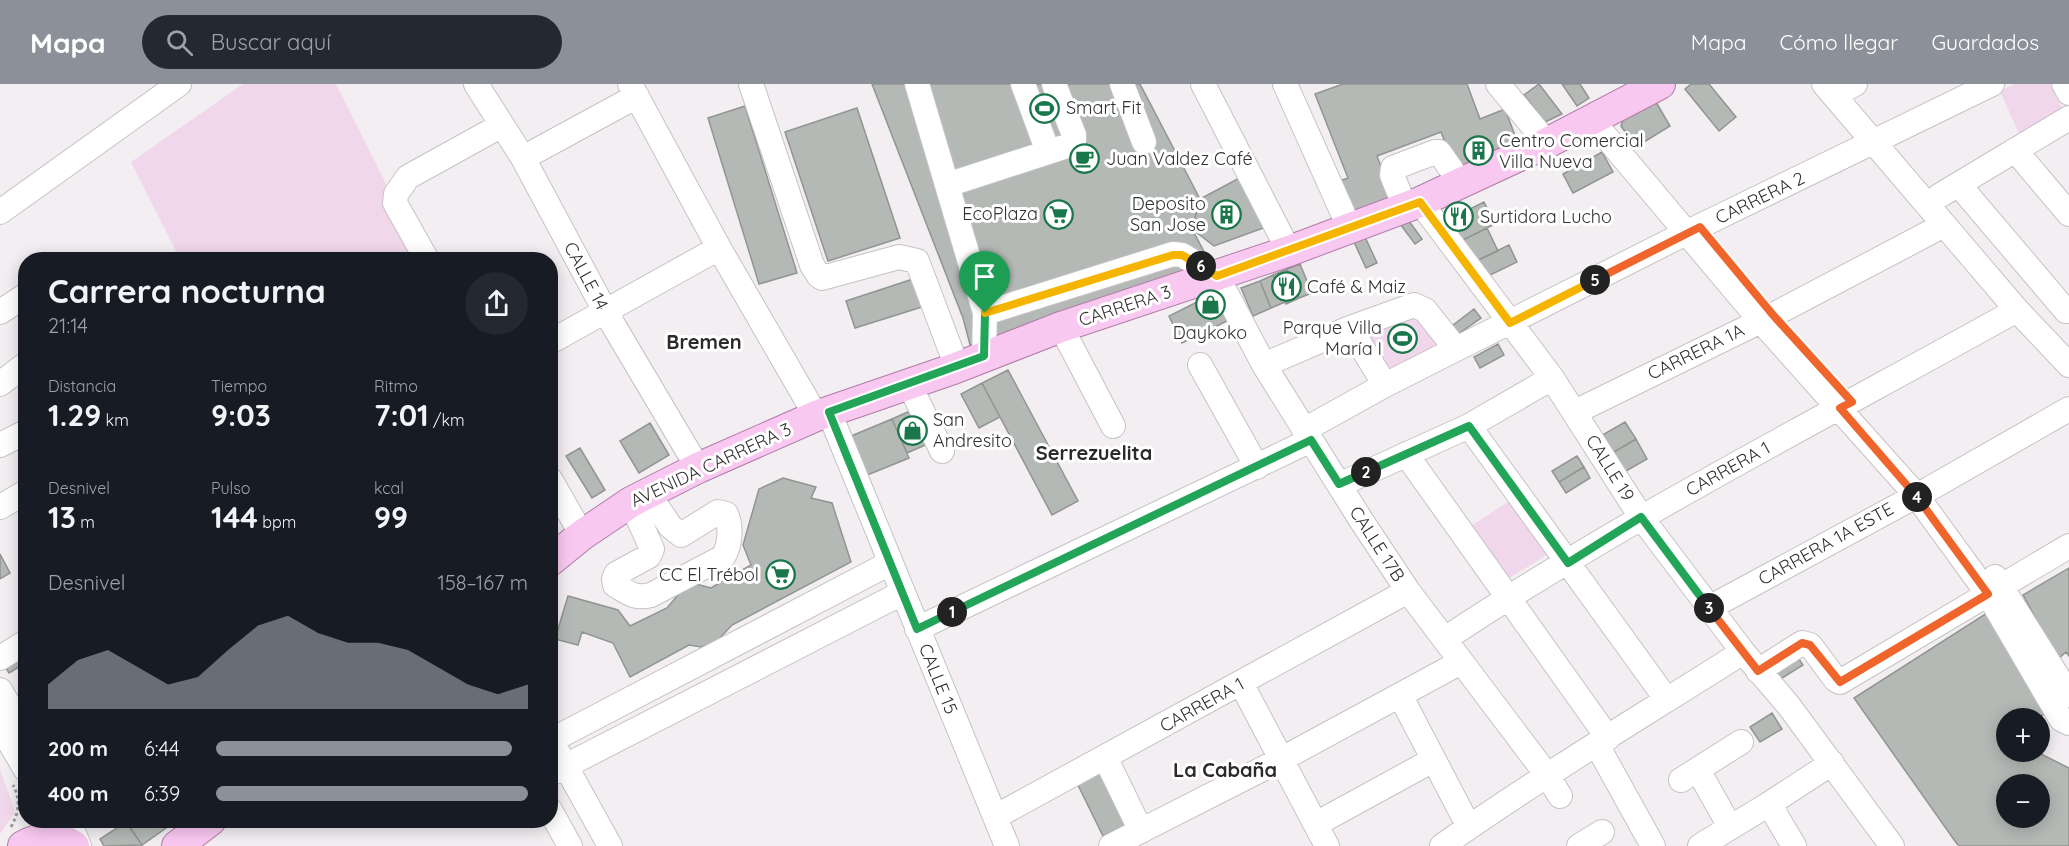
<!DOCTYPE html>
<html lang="es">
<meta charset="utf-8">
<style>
body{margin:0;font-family:Quicksand,sans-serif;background:#242831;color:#f1f3f6;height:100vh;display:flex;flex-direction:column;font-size:22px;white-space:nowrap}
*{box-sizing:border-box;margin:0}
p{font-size:20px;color:#9ea1a6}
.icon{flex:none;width:33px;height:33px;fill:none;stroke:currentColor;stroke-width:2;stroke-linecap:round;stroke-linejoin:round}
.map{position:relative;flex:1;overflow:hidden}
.details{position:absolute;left:18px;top:168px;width:540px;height:576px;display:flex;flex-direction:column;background:#171b24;border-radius:24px;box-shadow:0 3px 15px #0003}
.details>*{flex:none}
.buttons{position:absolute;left:1996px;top:624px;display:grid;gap:12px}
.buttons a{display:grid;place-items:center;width:54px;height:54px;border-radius:50%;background:#171b24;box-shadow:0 3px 15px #0003;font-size:30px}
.pin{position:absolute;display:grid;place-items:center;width:51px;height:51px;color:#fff;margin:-62px -26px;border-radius:50% 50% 50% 0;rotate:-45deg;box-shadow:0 0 6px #0007}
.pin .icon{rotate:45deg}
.km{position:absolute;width:30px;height:30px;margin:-15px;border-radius:50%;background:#222;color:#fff;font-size:16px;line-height:30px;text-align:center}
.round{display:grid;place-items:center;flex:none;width:63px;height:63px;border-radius:32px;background:#242831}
.summary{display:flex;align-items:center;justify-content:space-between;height:102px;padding:0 30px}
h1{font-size:33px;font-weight:800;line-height:45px}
.figures{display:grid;grid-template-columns:repeat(3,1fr);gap:9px;height:102px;padding:6px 30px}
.figures div{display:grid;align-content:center}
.figures b{font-size:30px;font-weight:800}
.figures small{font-size:16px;font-weight:400}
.figures p{font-size:16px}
.chart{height:168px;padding:12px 30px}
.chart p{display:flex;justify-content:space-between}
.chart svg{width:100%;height:108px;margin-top:6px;fill:#8c9099;opacity:.7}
ul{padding:0 30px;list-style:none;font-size:20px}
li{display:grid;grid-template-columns:96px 72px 1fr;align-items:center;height:45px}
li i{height:15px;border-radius:8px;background:#8c9099}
header{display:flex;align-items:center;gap:36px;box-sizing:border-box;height:84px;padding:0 30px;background:#8c9099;color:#fff}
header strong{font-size:28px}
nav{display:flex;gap:33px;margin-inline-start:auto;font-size:21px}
.search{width:420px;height:54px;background:#242831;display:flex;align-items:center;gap:15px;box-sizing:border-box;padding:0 21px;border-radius:33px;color:#9ea1a6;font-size:22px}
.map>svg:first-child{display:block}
</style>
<header>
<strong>Mapa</strong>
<div class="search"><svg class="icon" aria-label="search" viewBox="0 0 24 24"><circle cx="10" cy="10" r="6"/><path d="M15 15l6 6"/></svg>Buscar aquí</div>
<nav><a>Mapa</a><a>Cómo llegar</a><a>Guardados</a></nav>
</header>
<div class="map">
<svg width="2069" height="762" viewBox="0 0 2069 762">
<rect width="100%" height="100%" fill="#f2eef1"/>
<path fill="#f1d7eb" d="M243,0H336L424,175H180L131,78Z
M2015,0H2050L2065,30L2020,52L2000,7Z
M1419,230L1444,259L1388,288L1364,248Z
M1511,416L1551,468L1508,495L1471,442Z
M0,686L14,724V730L0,750Z"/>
<path fill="#b4b9b6" stroke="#919592" stroke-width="1.5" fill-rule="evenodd" d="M872,0H1140L1200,115L1192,145L1217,192L973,272L963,234Z
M1343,0H1467L1480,35L1505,25L1519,62L1456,86L1441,48L1377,72L1393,115L1350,131L1337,98L1348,94L1315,10Z
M1539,0L1562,30L1545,38L1524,11Z
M1562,0H1580L1589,14L1577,22Z
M1691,0H1709L1736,33L1719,47L1685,5Z
M1656,18L1670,42L1636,63L1621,42L1623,36Z
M745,22L797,189L759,200L708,34Z
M857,24L900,154L828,177L785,48Z
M1602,68L1613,88L1573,109L1563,90Z
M1243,92L1263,144L1214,162L1192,145L1200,115Z
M1484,118L1495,140L1457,159L1446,137Z
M1409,137L1422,155L1415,160L1400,140Z
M1487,144L1498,167L1468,181L1457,159Z
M1365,153L1377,179L1366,184L1354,158Z
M1509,161L1517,178L1480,196L1472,179Z
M1300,180L1312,209L1299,214L1287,185Z
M1287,185L1299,214L1286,220L1273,191Z
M1273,191L1285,218L1271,224L1260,197Z
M913,195L922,223L855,244L846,217Z
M1260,197L1271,224L1253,232L1241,204Z
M1213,210L1227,237L1182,259L1169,232Z
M1474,225L1481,234L1454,253L1448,245Z
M1498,260L1504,271L1480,284L1474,273Z
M1008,286L1078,417L1052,431L982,299Z
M982,299L1000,333L979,344L961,310Z
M917,324L932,358L907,369L892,335Z
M892,335L909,374L860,394L844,355Z
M1625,338L1636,355L1609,371L1599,353Z
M650,339L669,371L639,389L620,357Z
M1636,355L1647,375L1621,390L1609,371Z
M580,364L605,406L592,414L566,372Z
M1577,372L1584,383L1559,398L1552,387Z
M1584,383L1590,394L1566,409L1559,398Z
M783,394L816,403L811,414L832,419L851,478L732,541L716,558L701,563L689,561L630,593L613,559L582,548L578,561L555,555L568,512L618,526L630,542L667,524L683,505L696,500L711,504L751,481L743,461L759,405Z
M550,410L562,430L550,439Z
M0,470L10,489L0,495Z
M2069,484V572L2066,568L2058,575L2023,511Z
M1987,529L2045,630L2035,634H2007V647L2001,650L2007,653V668H2037L2069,684V762H1960L1957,760L1854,614ZM2007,700H2040V734H2007Z
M26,562V579L9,589L1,576Z
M1794,568L1803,581L1779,596L1771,583Z
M1772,629L1782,645L1760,658L1750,643Z
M1102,687L1128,740L1103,752L1077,699Z
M125,736H161L166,744L142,761Z
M126,738L142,761L104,762L100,755Z"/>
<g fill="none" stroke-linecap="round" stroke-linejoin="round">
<defs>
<path id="minor" d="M476,0L523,74L605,227L698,384
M630,0L719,164L816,332
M751,0L812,181L819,192L822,194L899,173L917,177L957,283
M917,0L985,229L984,272
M1023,0L1048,68
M1122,0L1144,58
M1203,0L1289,167
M1285,0L1350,145
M1498,0L1547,59
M1824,0L2017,226L2069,281
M2064,0L2069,9
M1834,11L1855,0
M1591,35L1760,236L1916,411L1988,510L2061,635L2069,639
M2015,66L2069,130
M523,74L637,12
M947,101L1070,61L1074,57V51L1054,0
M1959,101L2066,227
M1939,112L2069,34
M1420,118L1552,294L1641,433L1743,568L1789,622L1892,762
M1405,123L1392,91L1393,84L1435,68H1439L1460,98
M0,128L179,0
M427,176L395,119L396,110L408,93L502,41
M0,228L26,211
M985,229L1173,170L1182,171L1217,192L1264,281L1361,436L1408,507L1547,691L1560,712
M1061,243L1113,342
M1350,244L1385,301
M550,258L719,164
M1200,281L1257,383
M1264,281L1350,244L1414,221L1425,226L1456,265
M0,300L26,280
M909,300L942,367
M829,328L1007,762
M1575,328L1773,231L1944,141
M1469,342L1667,616
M1304,346L1385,301L1688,148L1992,0
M0,361L26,348
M1406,370L1608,654
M550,395L582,451
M1339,401L1469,342L1552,294
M631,418L652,465L649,472L616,490L614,495L615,501C629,509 634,515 651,511L723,473C730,462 732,443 726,430L718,428L681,451L670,442L648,409
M0,423L26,408
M1995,493L2069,611
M1709,524L1929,405L2069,325
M917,545L1311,356
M1445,555C1628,433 1825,333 2017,226
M0,574L26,558
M1758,587L1802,559L1810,561L1836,596L1840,598L2069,462
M1241,599L1327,762
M0,606L26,651
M1400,611L1469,743
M0,642L26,686
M550,657L890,479
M1597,661L1653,762
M559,670L610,762
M1105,673L1141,747
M1698,686L1730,743
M550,690L902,509
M1681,696L1741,658
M1769,720L1794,762
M550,726L570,762
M995,733L1408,507
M68,736L79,762
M1316,740L1433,676
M1111,762L1282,675L1461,578
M1442,762C1540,693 1642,632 1743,568
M1579,762L1602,748
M1700,762L1769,720L1832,679"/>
<path id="major" d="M550,477L582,451L631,418L698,384L816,332L953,285L1061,243L1289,167L1420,118L1547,59L1660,0
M23,762C40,752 58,751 74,762
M177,762L211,736"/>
</defs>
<use href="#minor" stroke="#c6c2c5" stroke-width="26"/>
<use href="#major" stroke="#b17ca8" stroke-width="32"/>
<path stroke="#9a9799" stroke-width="3" stroke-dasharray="3 3" stroke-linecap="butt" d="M11,743C19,728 21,716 13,701
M232,743L240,736"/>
<use href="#minor" stroke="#fff" stroke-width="24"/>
<use href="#major" stroke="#f9c8f1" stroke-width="30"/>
</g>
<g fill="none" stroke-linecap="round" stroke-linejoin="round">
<defs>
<path id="split-1" d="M952,528L917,545L829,328L984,272L985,229"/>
<path id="split-2" d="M952,528L1311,356L1339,400L1366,388"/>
<path id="split-3" d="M1366,388L1469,342L1568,479L1641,433L1709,524"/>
<path id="split-4" d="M1709,524L1758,587L1802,559L1810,561L1840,598L1988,510L1917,413"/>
<path id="split-5" d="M1595,196L1700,143L1773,231L1852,318L1840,324L1917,413"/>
<path id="split-6" d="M1201,182L1217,192L1420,118L1510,239L1595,196"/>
<path id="split-7" d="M985,229L1173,171H1182L1201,182"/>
</defs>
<use href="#split-1" stroke="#fff" stroke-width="12"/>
<use href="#split-2" stroke="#fff" stroke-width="12"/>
<use href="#split-3" stroke="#fff" stroke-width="12"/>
<use href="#split-4" stroke="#fff" stroke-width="12"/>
<use href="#split-5" stroke="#fff" stroke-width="12"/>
<use href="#split-6" stroke="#fff" stroke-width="12"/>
<use href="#split-7" stroke="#fff" stroke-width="12"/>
<use href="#split-1" stroke="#22a559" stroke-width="8"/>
<use href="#split-2" stroke="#22a559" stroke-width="8"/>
<use href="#split-3" stroke="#22a559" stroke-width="8"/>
<use href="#split-4" stroke="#f0652b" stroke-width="8"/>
<use href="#split-5" stroke="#f0652b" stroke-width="8"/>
<use href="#split-6" stroke="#f5b400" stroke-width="8"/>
<use href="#split-7" stroke="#f5b400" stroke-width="8"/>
</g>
<defs>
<symbol id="stadium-ring" viewBox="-11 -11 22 22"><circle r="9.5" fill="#fff" stroke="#1a764b" stroke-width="1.5"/><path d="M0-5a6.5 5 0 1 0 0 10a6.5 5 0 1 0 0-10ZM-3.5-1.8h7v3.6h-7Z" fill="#1a764b"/></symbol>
<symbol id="building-ring" viewBox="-11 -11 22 22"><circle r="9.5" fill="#fff" stroke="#1a764b" stroke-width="1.5"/><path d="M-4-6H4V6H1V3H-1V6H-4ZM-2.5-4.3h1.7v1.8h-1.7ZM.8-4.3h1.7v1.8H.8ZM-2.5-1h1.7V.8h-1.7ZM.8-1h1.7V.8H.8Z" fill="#1a764b"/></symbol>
<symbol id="cafe-ring" viewBox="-11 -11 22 22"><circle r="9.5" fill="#fff" stroke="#1a764b" stroke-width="1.5"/><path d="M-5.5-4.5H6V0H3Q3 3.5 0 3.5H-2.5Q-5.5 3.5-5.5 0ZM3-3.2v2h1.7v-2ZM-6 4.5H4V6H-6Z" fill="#1a764b"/></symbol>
<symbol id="supermarket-ring" viewBox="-11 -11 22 22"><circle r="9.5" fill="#fff" stroke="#1a764b" stroke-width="1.5"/><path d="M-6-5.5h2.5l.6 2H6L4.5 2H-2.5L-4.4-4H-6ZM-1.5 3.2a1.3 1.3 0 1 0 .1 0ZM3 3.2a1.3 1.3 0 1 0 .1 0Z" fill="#1a764b"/></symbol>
<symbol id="restaurant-ring" viewBox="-11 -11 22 22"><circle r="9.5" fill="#fff" stroke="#1a764b" stroke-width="1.5"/><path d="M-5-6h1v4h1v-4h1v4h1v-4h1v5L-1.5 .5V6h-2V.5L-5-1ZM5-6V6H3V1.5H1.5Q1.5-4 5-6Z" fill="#1a764b"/></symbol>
<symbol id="shop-ring" viewBox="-11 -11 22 22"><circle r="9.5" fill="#fff" stroke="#1a764b" stroke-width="1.5"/><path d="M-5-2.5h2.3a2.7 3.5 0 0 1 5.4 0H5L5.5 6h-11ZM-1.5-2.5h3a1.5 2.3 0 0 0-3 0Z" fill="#1a764b"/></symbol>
</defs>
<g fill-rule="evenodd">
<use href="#stadium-ring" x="1028" y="8" width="33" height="33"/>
<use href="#building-ring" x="1462" y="50" width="33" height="33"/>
<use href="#cafe-ring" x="1068" y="58" width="33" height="33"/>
<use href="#supermarket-ring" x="1042" y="114" width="33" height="33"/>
<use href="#building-ring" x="1210" y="114" width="33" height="33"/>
<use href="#restaurant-ring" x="1442" y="116" width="33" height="33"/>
<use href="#restaurant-ring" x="1270" y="186" width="33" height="33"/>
<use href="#shop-ring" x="1194" y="204" width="33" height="33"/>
<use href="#stadium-ring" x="1386" y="238" width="33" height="33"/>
<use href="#shop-ring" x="896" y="330" width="33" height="33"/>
<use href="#supermarket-ring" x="764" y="474" width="33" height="33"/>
</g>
<g text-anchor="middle" stroke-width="6" stroke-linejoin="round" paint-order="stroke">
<g font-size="18" fill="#333132" stroke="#fff" text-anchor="start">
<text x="1066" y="30">Smart Fit</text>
<text x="1499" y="63">Centro Comercial<tspan x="1499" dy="21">Villa Nueva</tspan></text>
<text x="1106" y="81">Juan Valdez Café</text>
<text x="1206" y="126" text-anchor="end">Deposito<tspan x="1206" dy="21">San Jose</tspan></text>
<text x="1038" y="136" text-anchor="end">EcoPlaza</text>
<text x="1480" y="139">Surtidora Lucho</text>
<text x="1307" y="209">Café &amp; Maiz</text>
<text x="1382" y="250" text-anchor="end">Parque Villa<tspan x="1382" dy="21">María I</tspan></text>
<text x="1210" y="255" text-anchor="middle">Daykoko</text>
<text x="933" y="342">San<tspan x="933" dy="21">Andresito</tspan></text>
<text x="759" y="497" text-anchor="end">CC El Trébol</text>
</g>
<g font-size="18" fill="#333132" stroke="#fff">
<text transform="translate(1760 114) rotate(-26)" y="6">CARRERA 2</text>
<text transform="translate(586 192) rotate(62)" y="6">CALLE 14</text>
<text transform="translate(1125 222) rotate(-18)" y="6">CARRERA 3</text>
<text transform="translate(1696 268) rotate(-26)" y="6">CARRERA 1A</text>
<text transform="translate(711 381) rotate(-25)" y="6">AVENIDA CARRERA 3</text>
<text transform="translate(1610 384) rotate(58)" y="6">CALLE 19</text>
<text transform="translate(1728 385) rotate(-29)" y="6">CARRERA 1</text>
<text transform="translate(1377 460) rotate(57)" y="6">CALLE 17B</text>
<text transform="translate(1826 460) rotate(-29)" y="6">CARRERA 1A ESTE</text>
<text transform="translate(938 595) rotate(68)" y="6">CALLE 15</text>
<text transform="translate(1202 621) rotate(-29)" y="6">CARRERA 1</text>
</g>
<g font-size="20" font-weight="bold" fill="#2c292c" stroke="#fff">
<text x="704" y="265">Bremen</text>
<text x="1094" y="376">Serrezuelita</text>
<text x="1225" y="693">La Cabaña</text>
</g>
</g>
</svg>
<div class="buttons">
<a>+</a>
<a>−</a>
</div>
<div class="pin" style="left:985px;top:229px;background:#1e9e55"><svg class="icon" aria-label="arrive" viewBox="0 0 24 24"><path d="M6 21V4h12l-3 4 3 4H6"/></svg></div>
<b class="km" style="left:952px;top:528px">1</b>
<b class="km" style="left:1366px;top:388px">2</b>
<b class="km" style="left:1709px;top:524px">3</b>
<b class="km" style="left:1917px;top:413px">4</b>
<b class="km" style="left:1595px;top:196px">5</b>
<b class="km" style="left:1201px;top:182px">6</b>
<section class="details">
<div class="summary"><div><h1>Carrera nocturna</h1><p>21:14</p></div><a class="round"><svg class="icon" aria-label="share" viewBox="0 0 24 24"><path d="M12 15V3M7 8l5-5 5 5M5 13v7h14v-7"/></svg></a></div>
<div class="figures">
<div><p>Distancia</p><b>1.29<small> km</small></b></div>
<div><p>Tiempo</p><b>9:03</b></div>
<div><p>Ritmo</p><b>7:01<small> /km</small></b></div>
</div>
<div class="figures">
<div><p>Desnivel</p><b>13<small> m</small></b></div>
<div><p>Pulso</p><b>144<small> bpm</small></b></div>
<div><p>kcal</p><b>99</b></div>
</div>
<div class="chart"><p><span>Desnivel</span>158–167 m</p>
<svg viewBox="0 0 160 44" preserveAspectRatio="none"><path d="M0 44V34L10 24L20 20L30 27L40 34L50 31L60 20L70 10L80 6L90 13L100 17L110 17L120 20L130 27L140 34L150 38L160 34V44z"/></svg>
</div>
<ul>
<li><b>200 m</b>6:44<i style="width:95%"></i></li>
<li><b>400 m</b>6:39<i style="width:100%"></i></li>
</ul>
</section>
</div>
